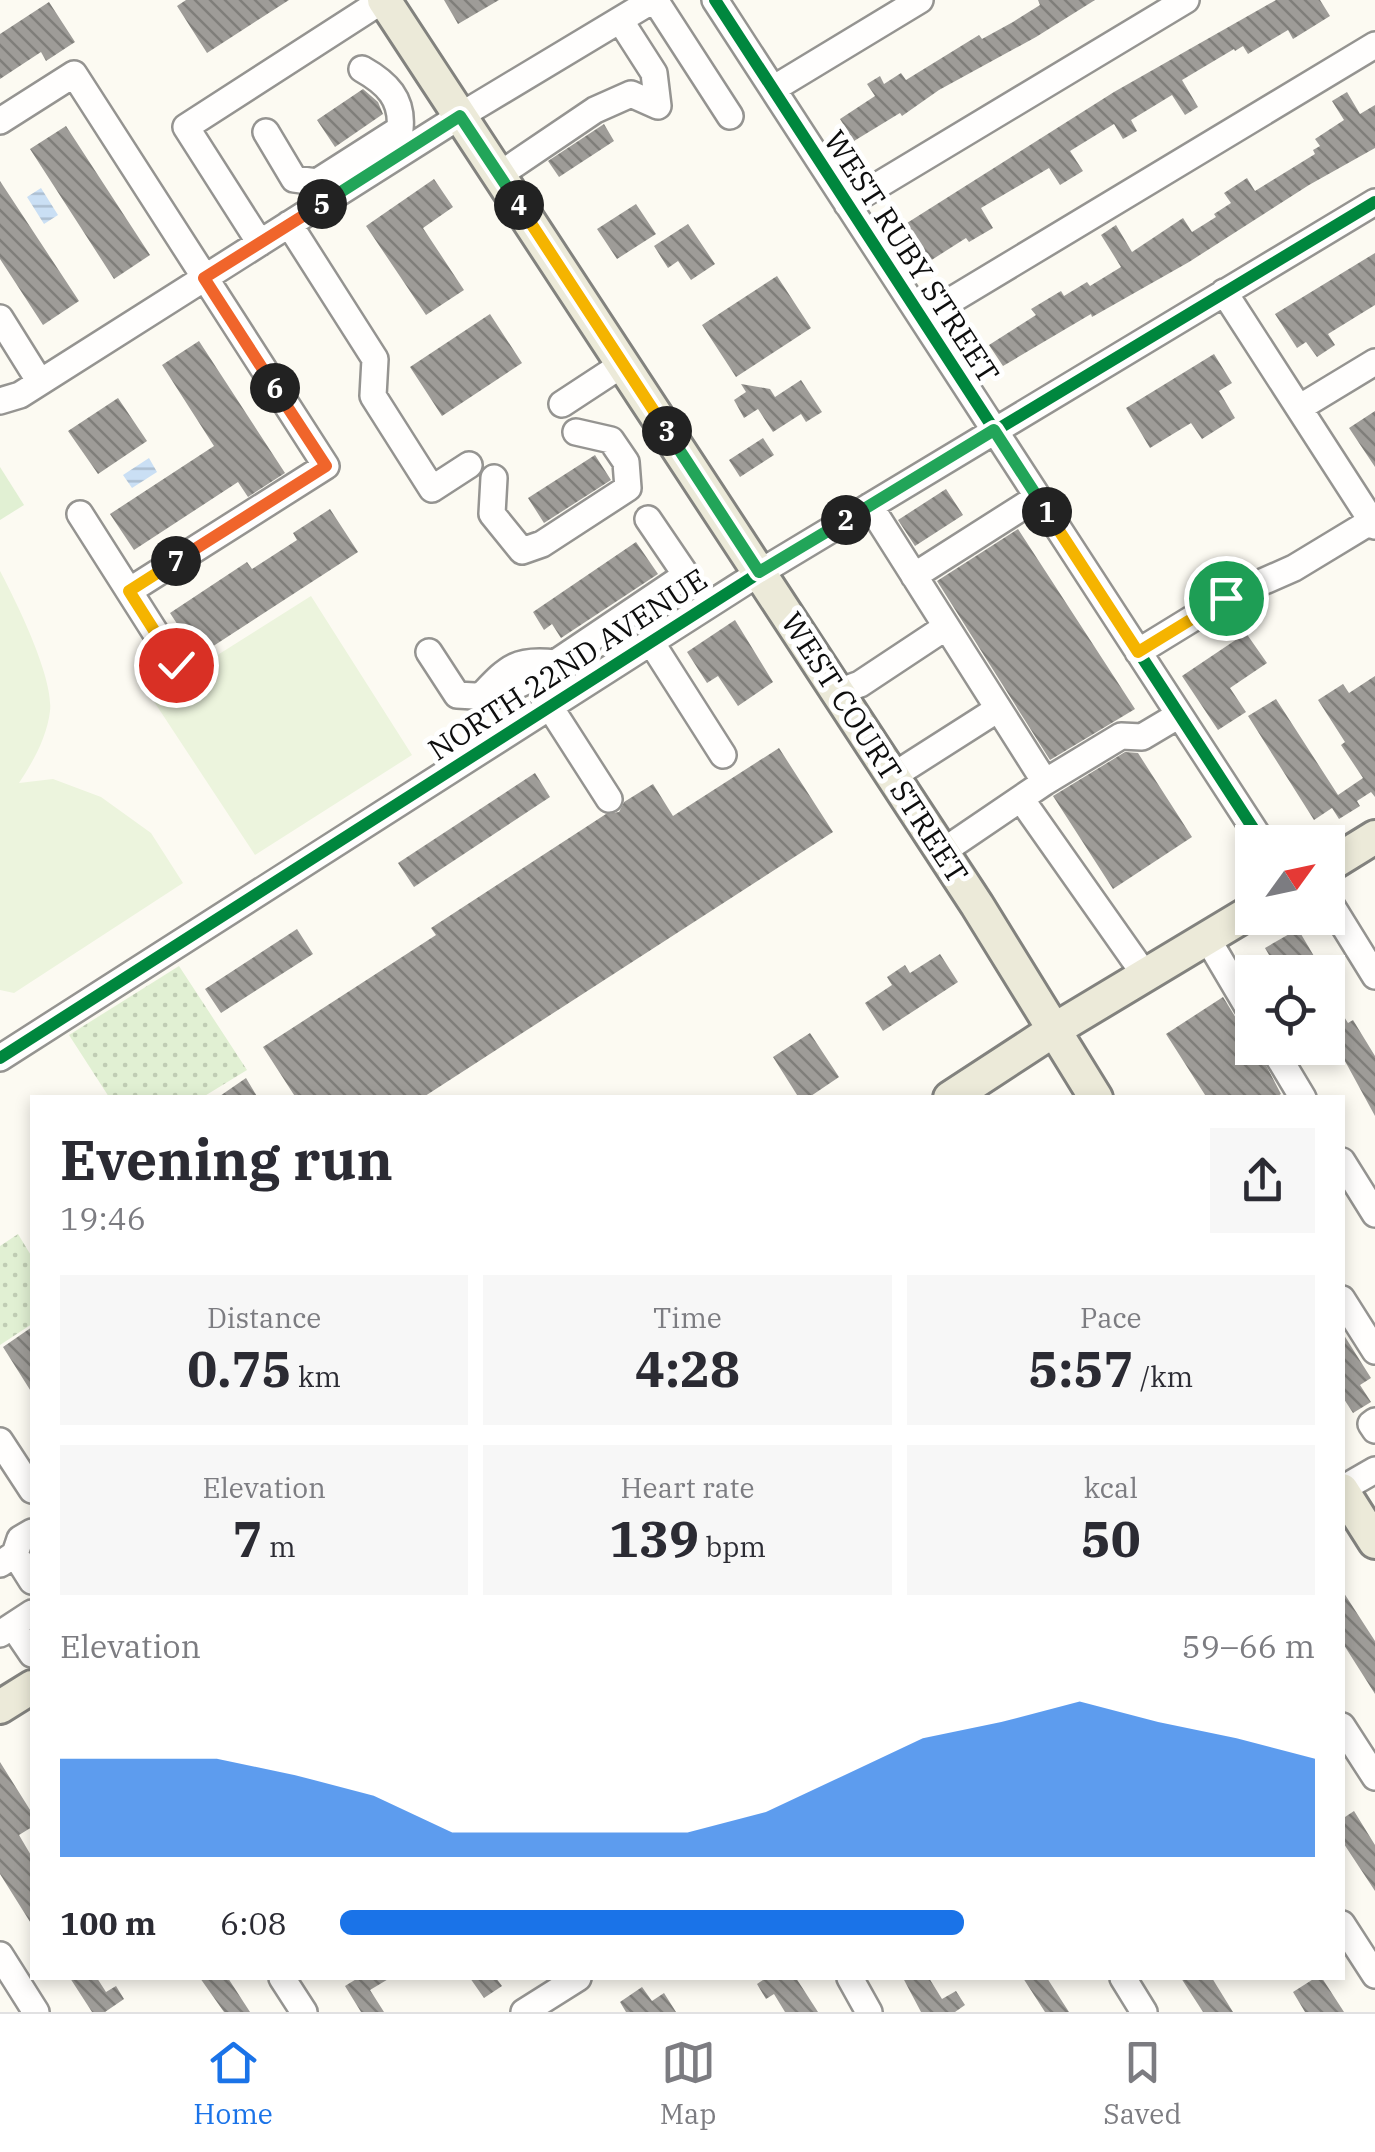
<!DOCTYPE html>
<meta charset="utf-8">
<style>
body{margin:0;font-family:"IBM Plex Serif",serif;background:#f7f7f7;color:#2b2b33;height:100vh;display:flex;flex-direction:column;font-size:38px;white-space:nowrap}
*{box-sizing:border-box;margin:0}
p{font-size:32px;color:#7c7c81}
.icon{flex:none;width:55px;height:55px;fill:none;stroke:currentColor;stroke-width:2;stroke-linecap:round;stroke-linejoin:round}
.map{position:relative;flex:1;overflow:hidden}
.side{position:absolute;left:30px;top:1095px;width:1315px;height:885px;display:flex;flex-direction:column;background:#fff;border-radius:0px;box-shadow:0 5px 15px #0003}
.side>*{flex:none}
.needle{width:65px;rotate:57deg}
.controls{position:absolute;left:1235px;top:825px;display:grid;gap:20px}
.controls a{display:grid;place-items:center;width:110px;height:110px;border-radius:0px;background:#fff;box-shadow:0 5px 15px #0003;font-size:50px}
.pin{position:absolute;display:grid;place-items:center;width:85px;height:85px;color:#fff;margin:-42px;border:5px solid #fff;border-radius:50%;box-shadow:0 2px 10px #0007}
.km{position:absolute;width:50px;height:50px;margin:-25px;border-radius:50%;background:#222;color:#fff;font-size:28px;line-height:50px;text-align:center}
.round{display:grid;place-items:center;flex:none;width:105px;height:105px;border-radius:0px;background:#f7f7f7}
.summary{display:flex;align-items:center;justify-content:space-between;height:170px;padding:0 30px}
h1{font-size:55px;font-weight:800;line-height:75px}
.figures{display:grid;grid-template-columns:repeat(3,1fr);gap:15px;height:170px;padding:10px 30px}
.figures div{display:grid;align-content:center;border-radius:0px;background:#f7f7f7;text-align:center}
.figures b{font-size:50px;font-weight:800}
.figures small{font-size:28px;font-weight:400}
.figures p{font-size:28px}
.chart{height:280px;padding:20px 30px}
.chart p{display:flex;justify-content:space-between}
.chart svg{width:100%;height:180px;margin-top:10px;fill:#1a73e8;opacity:.7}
ul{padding:0 30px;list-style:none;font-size:32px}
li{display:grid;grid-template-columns:160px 120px 1fr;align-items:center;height:75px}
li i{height:25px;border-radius:12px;background:#1a73e8}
.menu{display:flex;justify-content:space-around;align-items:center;height:140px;border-top:2px solid #e1e1e2;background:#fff;font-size:28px;color:#7c7c81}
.menu a{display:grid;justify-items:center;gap:5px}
.menu .current{color:#1a73e8}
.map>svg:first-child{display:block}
</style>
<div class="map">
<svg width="1375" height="2012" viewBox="0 0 1375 2012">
<defs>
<pattern id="grass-dots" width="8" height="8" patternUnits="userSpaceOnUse" patternTransform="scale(2.5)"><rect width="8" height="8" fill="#e1f0d3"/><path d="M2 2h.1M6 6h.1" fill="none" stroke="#c0cdb4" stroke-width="1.8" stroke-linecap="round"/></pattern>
<pattern id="water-rules" width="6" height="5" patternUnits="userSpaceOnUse" patternTransform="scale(2.5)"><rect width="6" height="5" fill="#cadff4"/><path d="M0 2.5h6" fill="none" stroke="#acbed0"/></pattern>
<pattern id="building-back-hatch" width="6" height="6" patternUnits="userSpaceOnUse" patternTransform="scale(2.5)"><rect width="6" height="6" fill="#9e9c98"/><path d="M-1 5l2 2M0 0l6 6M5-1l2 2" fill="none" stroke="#7f7e7a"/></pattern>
</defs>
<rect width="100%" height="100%" fill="#fcfaf2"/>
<path fill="url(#grass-dots)" d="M179,966L247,1070L203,1097H109L69,1035Z
M18,1234L32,1257V1324L0,1345V1246Z"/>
<path fill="#e1f0d3" d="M0,467L24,505L0,520Z"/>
<path fill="#ecf4dd" d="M0,571C16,601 54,678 50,711C47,737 33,762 19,783L53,779L101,797L151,833L183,883L14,993L0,990Z
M311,596L412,755L255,855L151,697Z"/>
<path fill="url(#water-rules)" d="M41,188L58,215L44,224L27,197Z
M149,458L157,472L132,488L123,475Z"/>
<path fill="url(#building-back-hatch)" d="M186,0H289L207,53L177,6Z
M444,0H499L458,24Z
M1038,0H1095L1036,37L939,90L902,116L900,113L854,141L840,119L875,96L867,84L880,76L884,84L901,73L906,80L979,35L982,39L1013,22L1040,5Z
M1276,0H1320L1330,16L1293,39L1288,30L1248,54L1243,46L1235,51L1234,49L1182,80L1198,107L1185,115L1172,95L1131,120L1137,131L1123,139L1114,124L1070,151L1083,171L1060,185L1049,168L981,208L993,228L969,242L966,238L930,261L907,223L1114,92Z
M49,2L75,42L46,61L41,52L0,79V34Z
M363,89L378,102L383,114L335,147L317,120Z
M1347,92L1360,114L1375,105V148L1309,185L1189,262L1092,317L1091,314L1003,366L989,345L1036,315L1031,309L1061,291L1064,296L1087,282L1090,286L1121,267L1101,235L1116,225L1132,252L1183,218L1192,232L1216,217L1214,214L1231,203L1224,193L1247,178L1255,191L1315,154L1313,150L1320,146L1315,139L1344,120L1332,101Z
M604,124L614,141L559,177L548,161Z
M66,126L150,255L114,279L30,149Z
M434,179L453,207L423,228L464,290L426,315L366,226Z
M0,181L79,301L43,325L0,259Z
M636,204L656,234L617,259L597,229Z
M688,224L715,264L691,280L678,261L668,268L654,246Z
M1375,253V305L1328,334L1335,345L1317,357L1306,342L1297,348L1275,314Z
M777,276L811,328L736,377L702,325Z
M490,314L522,363L442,416L410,367Z
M199,341L285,473L248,497L238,482L134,550L110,514L214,446L162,365Z
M1214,354L1232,383L1219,391L1235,418L1202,439L1191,423L1150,448L1126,408Z
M801,380L822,412L806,422L801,414L773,432L758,409L744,418L734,400L746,392L741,384L770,389L775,397Z
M118,398L147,441L98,474L68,431Z
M1375,411V467L1349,428Z
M763,438L774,455L740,477L729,460Z
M595,455L611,480L544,523L528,498Z
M946,489L963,515L915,546L898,520Z
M330,509L358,552L198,656L170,613L247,562L252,569L297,540L293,533Z
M1018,529L1135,709L1050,760L937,581Z
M636,542L658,574L561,638L552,624L544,630L533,612Z
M735,620L773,682L738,706L718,676L707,683L687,652Z
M1246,633L1267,663L1230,688L1246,712L1218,730L1182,676Z
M1375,676V797L1371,792L1357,801L1360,806L1339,819L1332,808L1314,820L1248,716L1276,699L1338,795L1363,778L1341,745L1345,742L1318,700L1343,684L1349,693Z
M779,748L833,832L422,1098H296L263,1047L436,935L431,928L606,814L619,812L624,802L653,784L673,816Z
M1125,752L1138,753L1192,837L1113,889L1053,796Z
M535,773L550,797L414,887L398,863Z
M297,929L313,954L221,1013L205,989Z
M1298,929L1321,968L1313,972H1297L1288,958L1275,965L1265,948Z
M940,954L958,982L883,1031L865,1003L892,985L887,977L905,965L910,973Z
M1328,991L1348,1023L1353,1020L1375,1056V1116L1340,1052L1328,1060Z
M1223,997L1239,1023L1252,1030V1048H1257L1281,1094L1275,1098H1207L1166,1034Z
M810,1033L839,1077L808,1098H799L773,1057Z
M246,1078L258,1098H217Z
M32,1327V1393L3,1347Z
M1342,1332L1371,1378L1360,1385L1371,1402L1353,1413L1342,1396Z
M1342,1590L1375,1641V1694L1342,1642Z
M0,1762L32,1813V1827L19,1835L32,1857V1925L0,1874Z
M1354,1811L1375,1845V1891L1342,1841V1819Z
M70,1978H97L106,1992L116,1986L124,1999L105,2012H92Z
M200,1978H228L250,2012H224Z
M358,1978H390L370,1990L384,2012H361L345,1986Z
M470,1978H496L502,1986L484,1998Z
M766,1978H796L818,2012H785L774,1994L766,1999L757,1984Z
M903,1978H929L942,1999L956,1991L965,2005L955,2012H921Z
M1023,1978H1047L1069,2012H1045Z
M1181,1978H1212L1233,2012H1203Z
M1315,1978H1322L1344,2012H1305L1293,1992Z
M642,1987L652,2001L664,1993L676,2012H626L620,2002Z"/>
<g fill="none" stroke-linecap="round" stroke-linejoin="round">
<defs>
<path id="minor" d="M655,0L730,116
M715,0L1262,842
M773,89L920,0
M0,121L74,74L326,466L129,591
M266,132L294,179L317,182L400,129C403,99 387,83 362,69
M499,175L595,110L631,94L658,106L654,73L620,20
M847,204L1186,0
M289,224L375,359L373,396L432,489L469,465
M260,243L186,127L383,0
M1224,292L1375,526
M0,318L40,382
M922,318L1375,45
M0,401L20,395L460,116L653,0
M562,404L623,364
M1299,408L1375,362
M494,478L492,514L522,551L542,544L628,488L626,462L611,440L576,432
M870,506L1045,782
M80,514L176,665
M914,576L1038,497
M651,642L723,755
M429,652L457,695L492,697L533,678L686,575L648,519
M1138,652L1226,598L1294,568L1375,519
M838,692L860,684L946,627
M481,696C507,669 515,658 555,663
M550,707L609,799
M893,776L998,709
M1021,799L1145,975
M942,852L1045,782L1121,736L1142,737L1179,715
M1328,900L1375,976
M1207,938L1252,1014
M1273,1048L1303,1098
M0,1058L759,573L1375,202
M1342,1161L1375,1214
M1342,1299L1375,1351
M1375,1421L1371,1424L1375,1430
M0,1441L32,1490
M1342,1489L1375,1470
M15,1554L20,1539L32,1532
M0,1564L15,1554L32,1581
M13,1626L32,1654
M0,1634L32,1613
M1342,1726L1375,1777
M1342,1924L1375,1975
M0,1955L36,2012
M282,1978L304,2012
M850,1978L869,2012
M1123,1978L1144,2012
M524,2012L578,1978"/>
<path id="major" d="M384,0L977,905L1096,1098
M1328,866L1375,837
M950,1098L1054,1030L1252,911
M1342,1490L1375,1542
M0,1707L32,1687"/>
</defs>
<use href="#minor" stroke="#959491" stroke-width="30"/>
<use href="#major" stroke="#82827e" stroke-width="38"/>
<use href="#minor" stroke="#fffefd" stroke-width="25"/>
<use href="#major" stroke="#ecead9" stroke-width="32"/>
<defs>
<path id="cycleway" d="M715,0L1262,842
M0,1058L759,573L1375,202"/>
</defs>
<use href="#cycleway" stroke="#fff" stroke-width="19"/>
<use href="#cycleway" stroke="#00873e" stroke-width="12"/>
</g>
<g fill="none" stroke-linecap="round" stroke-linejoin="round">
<defs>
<path id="split-1" d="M1047,512L1138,652L1226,598"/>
<path id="split-2" d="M846,520L994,430L1047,512"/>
<path id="split-3" d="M667,431L759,572L846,520"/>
<path id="split-4" d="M519,205L667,431"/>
<path id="split-5" d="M322,204L460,116L519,205"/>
<path id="split-6" d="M275,388L204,278L322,204"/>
<path id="split-7" d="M176,561L326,466L275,388"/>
<path id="split-8" d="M176,665L129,591L176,561"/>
</defs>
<use href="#split-1" stroke="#fff" stroke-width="20"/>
<use href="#split-2" stroke="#fff" stroke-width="20"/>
<use href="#split-3" stroke="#fff" stroke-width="20"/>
<use href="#split-4" stroke="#fff" stroke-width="20"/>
<use href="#split-5" stroke="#fff" stroke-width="20"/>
<use href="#split-6" stroke="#fff" stroke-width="20"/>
<use href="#split-7" stroke="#fff" stroke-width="20"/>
<use href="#split-8" stroke="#fff" stroke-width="20"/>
<use href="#split-1" stroke="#f5b400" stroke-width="12"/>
<use href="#split-2" stroke="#22a559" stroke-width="12"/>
<use href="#split-3" stroke="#22a559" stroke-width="12"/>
<use href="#split-4" stroke="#f5b400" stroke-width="12"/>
<use href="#split-5" stroke="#22a559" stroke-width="12"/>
<use href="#split-6" stroke="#f0652b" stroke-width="12"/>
<use href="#split-7" stroke="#f0652b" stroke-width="12"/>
<use href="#split-8" stroke="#f5b400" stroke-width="12"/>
</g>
<g text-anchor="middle" stroke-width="10" stroke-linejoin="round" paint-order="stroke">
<g font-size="30" fill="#0e0e0e" stroke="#fff">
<text transform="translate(911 257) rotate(57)" y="10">WEST RUBY STREET</text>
<text transform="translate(568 665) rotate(-33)" y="10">NORTH 22ND AVENUE</text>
<text transform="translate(874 748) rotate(57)" y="10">WEST COURT STREET</text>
</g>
</g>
</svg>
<div class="controls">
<a><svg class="needle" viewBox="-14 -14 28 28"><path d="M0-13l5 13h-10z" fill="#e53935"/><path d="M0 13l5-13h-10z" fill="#7c7c81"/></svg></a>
<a><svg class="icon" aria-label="locate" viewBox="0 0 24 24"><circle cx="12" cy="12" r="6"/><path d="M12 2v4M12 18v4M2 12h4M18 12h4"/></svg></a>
</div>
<div class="pin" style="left:1226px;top:598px;background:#1e9e55"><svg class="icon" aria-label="arrive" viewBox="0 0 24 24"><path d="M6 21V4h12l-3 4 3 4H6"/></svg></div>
<div class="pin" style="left:176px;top:665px;background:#d93025"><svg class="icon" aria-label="check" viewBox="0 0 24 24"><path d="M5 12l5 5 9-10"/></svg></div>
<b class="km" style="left:1047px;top:512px">1</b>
<b class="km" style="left:846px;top:520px">2</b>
<b class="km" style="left:667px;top:431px">3</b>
<b class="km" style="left:519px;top:205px">4</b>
<b class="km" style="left:322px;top:204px">5</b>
<b class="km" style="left:275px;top:388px">6</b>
<b class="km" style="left:176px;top:561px">7</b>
<section class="side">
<div class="summary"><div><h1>Evening run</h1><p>19:46</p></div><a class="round"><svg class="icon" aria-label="share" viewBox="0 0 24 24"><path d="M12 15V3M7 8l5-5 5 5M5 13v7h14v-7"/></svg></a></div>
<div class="figures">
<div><p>Distance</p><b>0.75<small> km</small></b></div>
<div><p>Time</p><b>4:28</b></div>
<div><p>Pace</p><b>5:57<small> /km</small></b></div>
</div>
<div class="figures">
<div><p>Elevation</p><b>7<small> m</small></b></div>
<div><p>Heart rate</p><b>139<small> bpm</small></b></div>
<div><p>kcal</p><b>50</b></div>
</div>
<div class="chart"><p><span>Elevation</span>59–66 m</p>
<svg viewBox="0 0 160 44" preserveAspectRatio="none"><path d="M0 44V20L10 20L20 20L30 24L40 29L50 38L60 38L70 38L80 38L90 33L100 24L110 15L120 11L130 6L140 11L150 15L160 20V44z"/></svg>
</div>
<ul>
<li><b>100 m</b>6:08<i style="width:64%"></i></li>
</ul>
</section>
</div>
<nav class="menu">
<a class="current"><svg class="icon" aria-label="home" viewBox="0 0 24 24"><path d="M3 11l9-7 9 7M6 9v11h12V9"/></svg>Home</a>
<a><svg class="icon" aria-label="map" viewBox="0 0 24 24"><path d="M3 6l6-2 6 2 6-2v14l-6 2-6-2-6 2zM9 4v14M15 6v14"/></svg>Map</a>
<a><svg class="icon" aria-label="saved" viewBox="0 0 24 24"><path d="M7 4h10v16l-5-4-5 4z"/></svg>Saved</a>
</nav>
